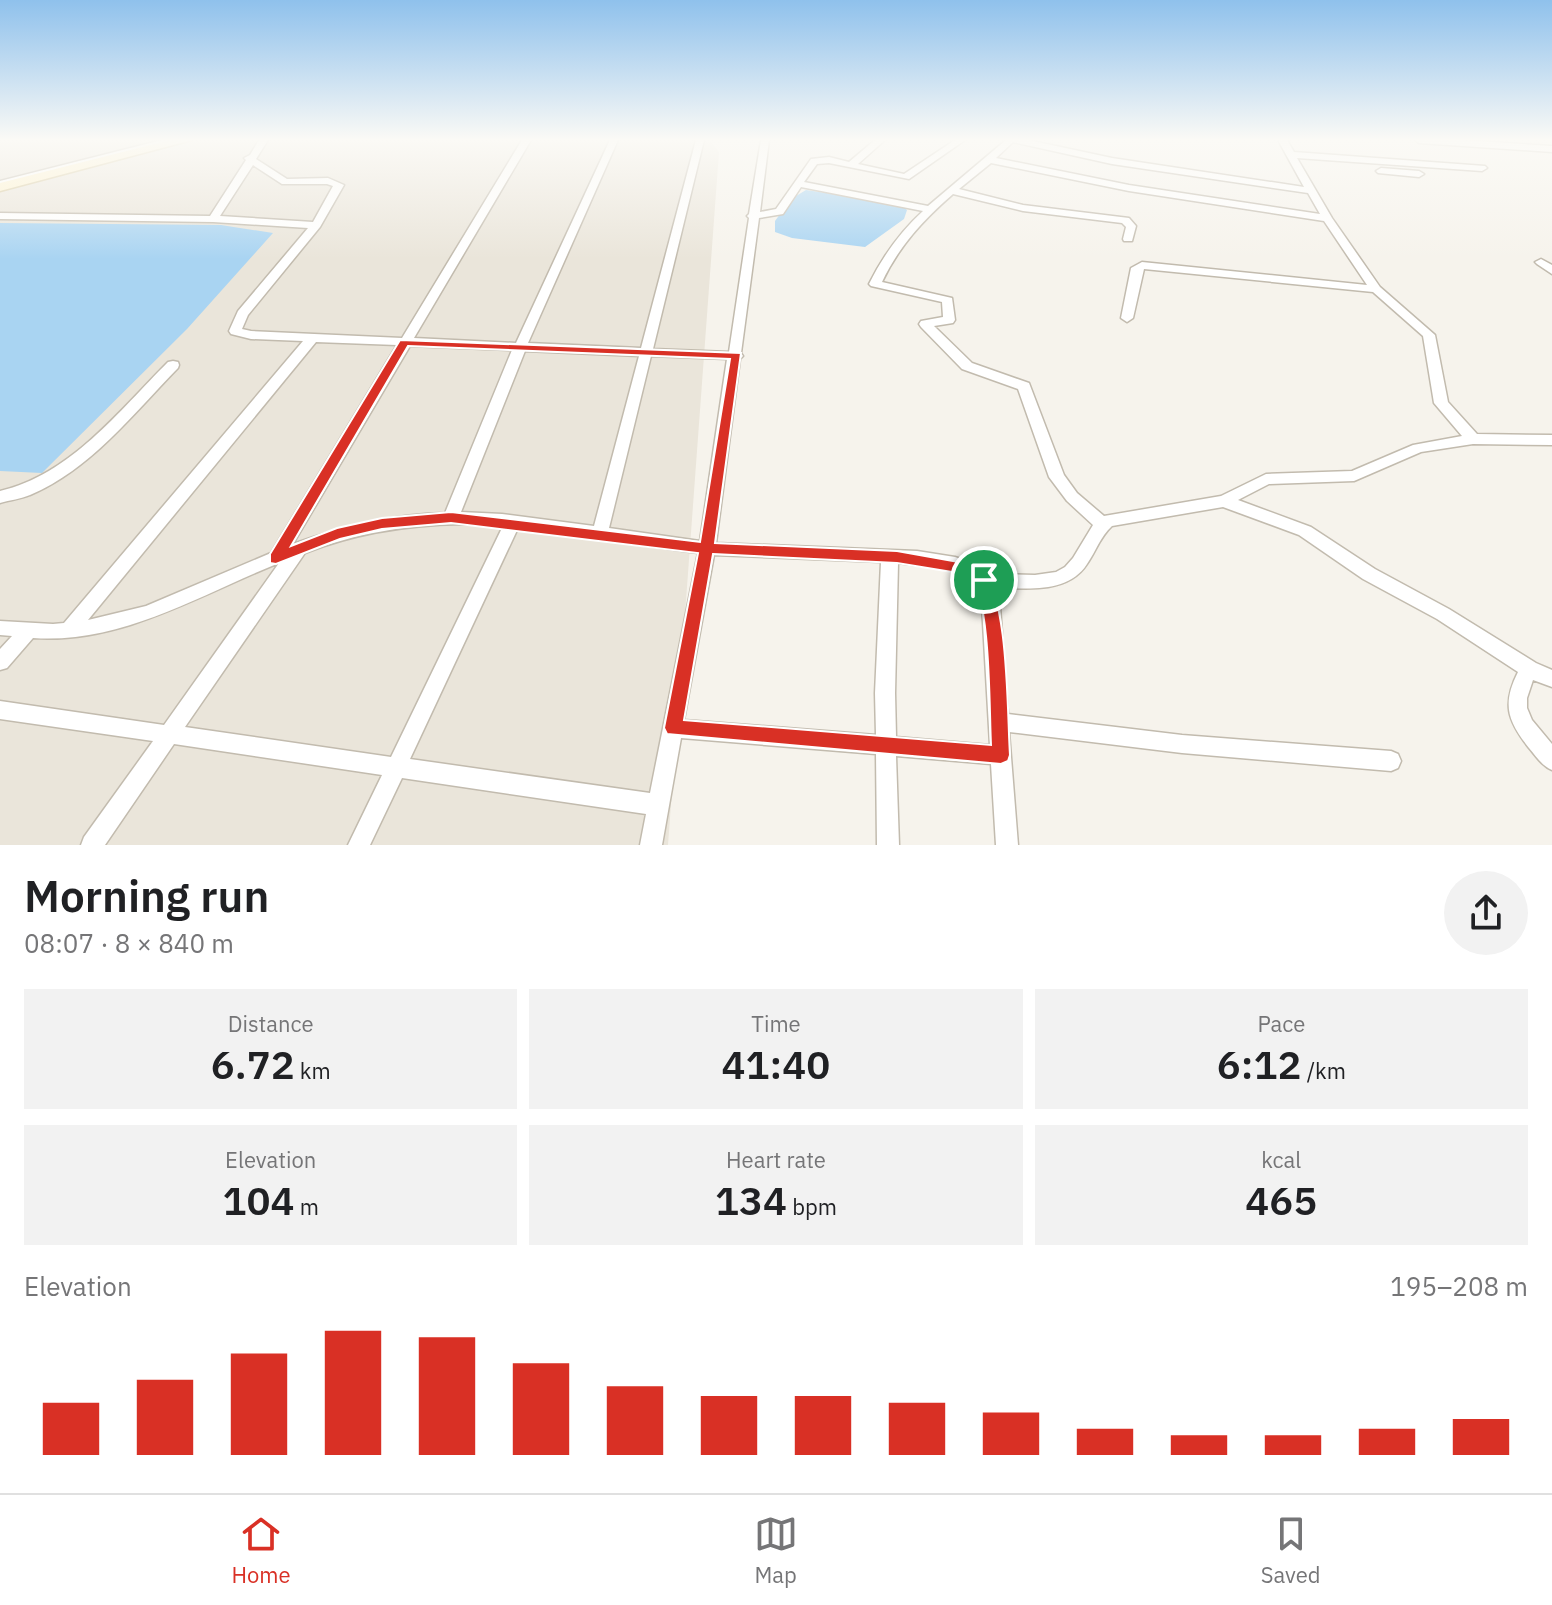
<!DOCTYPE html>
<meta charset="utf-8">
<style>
body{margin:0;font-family:"IBM Plex Sans",sans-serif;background:#f2f2f2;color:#202124;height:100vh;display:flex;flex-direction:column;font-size:30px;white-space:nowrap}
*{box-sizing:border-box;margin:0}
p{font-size:26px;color:#757577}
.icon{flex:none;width:44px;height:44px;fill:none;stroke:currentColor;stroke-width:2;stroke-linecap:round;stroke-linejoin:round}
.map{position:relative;height:845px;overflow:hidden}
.sheet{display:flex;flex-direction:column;background:#fff;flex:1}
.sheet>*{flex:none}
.pin{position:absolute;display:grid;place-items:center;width:68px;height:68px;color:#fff;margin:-34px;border:4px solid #fff;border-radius:50%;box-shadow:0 2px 8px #0007}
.round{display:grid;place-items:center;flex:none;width:84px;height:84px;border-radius:42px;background:#f2f2f2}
.head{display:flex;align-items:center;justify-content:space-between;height:136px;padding:0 24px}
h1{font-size:44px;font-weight:600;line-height:60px}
.metrics{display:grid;grid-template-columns:repeat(3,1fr);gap:12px;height:136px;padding:8px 24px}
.metrics div{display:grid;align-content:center;border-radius:0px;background:#f2f2f2;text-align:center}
.metrics b{font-size:40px;font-weight:600}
.metrics small{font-size:22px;font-weight:400}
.metrics p{font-size:22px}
.chart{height:224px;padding:16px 24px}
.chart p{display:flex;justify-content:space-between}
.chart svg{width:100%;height:144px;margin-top:8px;stroke:#d93025;stroke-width:6}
.dock{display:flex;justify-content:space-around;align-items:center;height:112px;border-top:2px solid #e0e0e0;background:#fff;font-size:22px;color:#757577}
.dock a{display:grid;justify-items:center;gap:4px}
.dock .current{color:#d93025}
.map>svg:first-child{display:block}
</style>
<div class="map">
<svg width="1552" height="845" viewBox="0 0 1552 845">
<rect width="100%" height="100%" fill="#f6f3ec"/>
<path fill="#eae5da" d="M0,140H710L719,152L668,845H0Z"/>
<path fill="#a9d4f2" d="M806,190L901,204L907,210L904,219L865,247L792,238L775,232V221L791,199Z
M0,223L221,225L273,233L187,329L42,473L0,471Z"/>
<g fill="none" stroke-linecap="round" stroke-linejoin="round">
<defs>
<path id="street" d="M162,140L174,141L0,187V181Z
M259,140H268L256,159L287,179L328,178L344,185L320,227L248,315L242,329L251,331L402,338L522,140H531L414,338L516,343L610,140H618L528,343L641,348L696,140H704L653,349L729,352L749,218L747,216L749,214L761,140H769L760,212L776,209L811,159L829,157L849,162L875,140H885L858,164L904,174L955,140H965L909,179L829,163L817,164L804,182L928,206L1006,140H1028L1112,158L1304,187L1278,140H1287L1294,152L1485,166L1487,168L1482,171L1297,158L1332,218L1380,287L1435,335L1448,402L1477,434L1552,435V445L1473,444L1421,452L1354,481L1269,484L1238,500L1311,527L1375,569L1449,609L1536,663L1552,670V687L1533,680L1527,698V708L1532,720L1552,744V770C1542,766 1536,756 1529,748C1507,720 1502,704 1518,672L1437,619L1363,579L1299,535L1223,507L1112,526C1100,537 1096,551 1087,564C1068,594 1025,589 993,587L1000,606L1008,714L1182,735L1391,751L1398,754L1401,761L1398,768L1391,771L1182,753L1009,732L1018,845H996L991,764L896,756L899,845H877L876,754L681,738L662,845H640L646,814L402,778L370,845H348L382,775L174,744L105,845H81L84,837L153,741L0,719V701L164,725L279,563C199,595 122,644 33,638L7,668L0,670V649L12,636L0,635V621L53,624L64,623L303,341L251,339L231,334L229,331L238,311L308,228L213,222L0,219V213L210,216L246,160L244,158L250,155ZM1013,142L1112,164L1308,193L1320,214L1129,185L996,158ZM991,163L1129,191L1324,221L1367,285L1142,262L1131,268L1121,318L1127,322L1133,318L1144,269L1373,292L1423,336L1434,403L1462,436L1413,445L1352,471L1266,474L1221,496L1104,516L1077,493L1064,475L1029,383L972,363L934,326L953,323L955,320L952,298L882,282C899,246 923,220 953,194L1023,211L1122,223L1126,227L1123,239L1124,241H1132L1136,226L1129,218L1023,205L959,189ZM253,165L282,184H327L333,186L313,222L220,216ZM801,187L923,211C900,232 883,256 869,284L871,286L942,302L943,317L921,321L919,324L921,327L962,369L1018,389L1049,477L1067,501L1093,525L1073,558L1065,567L1056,572L1035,575L988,574L976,564L955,557L917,551L716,543L740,359L743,356L741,353L759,218L783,214ZM316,342L397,345L271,553L146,606L88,620ZM410,346L512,350L445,513C392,514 343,526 293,544ZM525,351L639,356L594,526L502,514L461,512ZM651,356L727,359L700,541L609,528ZM461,524L503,526L391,757L185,727L305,553C356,533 406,525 461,524ZM518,528L698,553L650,793L410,759ZM714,555L881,562L875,693L876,735L684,720ZM898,563L954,570L974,580L982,606L990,745L896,737L895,693Z
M1415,140H1462L1552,146V152L1419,143Z
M1381,168L1419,171L1424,174L1419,177L1378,173L1376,171Z
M1541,259L1552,265V274L1537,264L1535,262Z
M173,361L178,362L179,365L178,368C134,413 90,470 30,495C21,499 10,500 0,503V491C70,475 119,411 168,362Z"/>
<path id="secondary" d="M170,140H192L0,191V183Z"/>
</defs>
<use href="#street" stroke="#c2bbae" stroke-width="3"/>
<use href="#secondary" stroke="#d6c79b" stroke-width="3"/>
<use href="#street" fill="#fff" fill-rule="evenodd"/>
<use href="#secondary" fill="#fff3cd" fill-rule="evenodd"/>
</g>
<linearGradient id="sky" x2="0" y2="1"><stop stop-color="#8fc1ec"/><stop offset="0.54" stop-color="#fbfaf6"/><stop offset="1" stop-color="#fbfaf6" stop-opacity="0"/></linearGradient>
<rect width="1552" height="259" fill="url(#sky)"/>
<path fill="#d93025" stroke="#fff" stroke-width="2" fill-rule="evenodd" d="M400,340L741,353L715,543L897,551L981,566C1009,598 1007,709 1010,755L1008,761L1001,764L667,734L664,728L698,553L451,523L382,529L340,539L276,564L270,563V554ZM408,346L730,359L700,542L451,512L382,518L337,528L291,546ZM713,554L897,563L970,575C991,600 989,708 991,745L684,720Z"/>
</svg>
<div class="pin" style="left:984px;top:580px;background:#1e9e55"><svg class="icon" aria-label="arrive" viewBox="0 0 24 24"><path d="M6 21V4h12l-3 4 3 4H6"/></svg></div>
</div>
<section class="sheet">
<div class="head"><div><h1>Morning run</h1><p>08:07 · 8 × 840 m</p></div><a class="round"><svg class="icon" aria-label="share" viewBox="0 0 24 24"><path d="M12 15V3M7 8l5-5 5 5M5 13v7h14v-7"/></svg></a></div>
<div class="metrics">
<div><p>Distance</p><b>6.72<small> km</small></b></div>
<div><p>Time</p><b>41:40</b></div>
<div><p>Pace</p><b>6:12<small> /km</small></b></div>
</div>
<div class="metrics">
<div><p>Elevation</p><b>104<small> m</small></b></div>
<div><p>Heart rate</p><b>134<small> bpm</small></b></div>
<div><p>kcal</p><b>465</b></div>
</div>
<div class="chart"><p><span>Elevation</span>195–208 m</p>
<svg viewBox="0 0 160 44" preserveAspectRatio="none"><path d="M5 44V28M15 44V21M25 44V13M35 44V6M45 44V8M55 44V16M65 44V23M75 44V26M85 44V26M95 44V28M105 44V31M115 44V36M125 44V38M135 44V38M145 44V36M155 44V33"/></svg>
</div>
</section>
<nav class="dock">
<a class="current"><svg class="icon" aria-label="home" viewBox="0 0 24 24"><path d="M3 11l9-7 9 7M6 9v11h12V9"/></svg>Home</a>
<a><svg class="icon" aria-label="map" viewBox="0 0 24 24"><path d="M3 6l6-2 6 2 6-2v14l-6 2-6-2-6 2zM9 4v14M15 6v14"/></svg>Map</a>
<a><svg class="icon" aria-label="saved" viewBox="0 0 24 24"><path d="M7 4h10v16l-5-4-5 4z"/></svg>Saved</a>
</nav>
